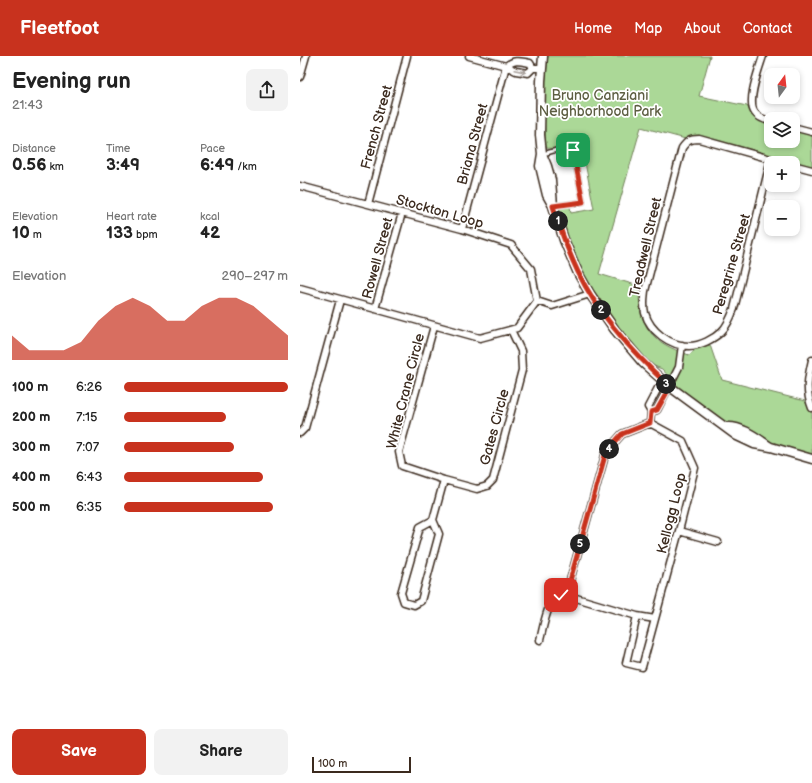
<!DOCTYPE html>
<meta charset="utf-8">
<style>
body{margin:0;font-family:"Balsamiq Sans",sans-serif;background:#f2f2f2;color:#222;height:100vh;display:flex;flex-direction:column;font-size:15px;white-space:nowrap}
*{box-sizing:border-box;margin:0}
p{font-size:13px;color:#767676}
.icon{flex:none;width:22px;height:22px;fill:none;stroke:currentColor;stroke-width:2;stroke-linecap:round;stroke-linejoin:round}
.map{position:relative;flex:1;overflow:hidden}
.panel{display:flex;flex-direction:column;background:#fff;width:300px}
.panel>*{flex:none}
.needle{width:26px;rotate:15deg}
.fabs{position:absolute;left:464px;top:12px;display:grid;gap:8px}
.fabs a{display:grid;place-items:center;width:36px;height:36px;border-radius:8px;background:#fff;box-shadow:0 2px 6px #0003;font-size:20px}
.scale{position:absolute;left:12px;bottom:10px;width:99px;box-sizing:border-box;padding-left:4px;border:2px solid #3b2a1e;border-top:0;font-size:11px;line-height:14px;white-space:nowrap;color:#3b2a1e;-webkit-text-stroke:3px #fff;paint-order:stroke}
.pin{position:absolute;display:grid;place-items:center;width:34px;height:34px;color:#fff;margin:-17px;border-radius:8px;box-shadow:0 2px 6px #0006}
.km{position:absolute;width:20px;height:20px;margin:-10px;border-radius:50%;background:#222;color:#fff;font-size:11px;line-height:20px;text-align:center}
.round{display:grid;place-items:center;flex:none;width:42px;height:42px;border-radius:8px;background:#f2f2f2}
.headline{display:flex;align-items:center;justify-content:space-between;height:68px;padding:0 12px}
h1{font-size:22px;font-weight:600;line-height:30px}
.stats{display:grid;grid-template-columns:repeat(3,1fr);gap:6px;height:68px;padding:4px 12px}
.stats div{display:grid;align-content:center}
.stats b{font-size:17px;font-weight:600}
.stats small{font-size:11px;font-weight:400}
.stats p{font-size:11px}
.chart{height:112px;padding:8px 12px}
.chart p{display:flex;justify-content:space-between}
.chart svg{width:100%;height:72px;margin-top:4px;fill:#c8321e;opacity:.7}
.button{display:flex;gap:8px;margin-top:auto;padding:8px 12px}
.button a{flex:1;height:46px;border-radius:8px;background:#c8321e;color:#fff;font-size:16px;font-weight:600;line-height:46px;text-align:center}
.button a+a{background:#f2f2f2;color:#222}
ul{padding:0 12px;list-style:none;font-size:13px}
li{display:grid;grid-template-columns:64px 48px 1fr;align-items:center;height:30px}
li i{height:10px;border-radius:5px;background:#c8321e}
header{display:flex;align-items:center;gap:24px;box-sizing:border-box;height:56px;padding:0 20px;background:#c8321e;color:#fff}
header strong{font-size:19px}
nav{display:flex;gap:22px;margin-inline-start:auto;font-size:14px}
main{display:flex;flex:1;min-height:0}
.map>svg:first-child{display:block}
</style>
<header>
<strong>Fleetfoot</strong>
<nav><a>Home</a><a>Map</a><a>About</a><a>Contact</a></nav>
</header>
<main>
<section class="panel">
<div class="headline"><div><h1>Evening run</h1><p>21:43</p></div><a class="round"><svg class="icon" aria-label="share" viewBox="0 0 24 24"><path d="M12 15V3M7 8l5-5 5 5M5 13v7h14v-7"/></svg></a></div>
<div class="stats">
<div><p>Distance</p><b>0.56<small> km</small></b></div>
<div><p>Time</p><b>3:49</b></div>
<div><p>Pace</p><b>6:49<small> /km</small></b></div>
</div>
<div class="stats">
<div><p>Elevation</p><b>10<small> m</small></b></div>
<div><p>Heart rate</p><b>133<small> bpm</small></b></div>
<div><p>kcal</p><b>42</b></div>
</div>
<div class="chart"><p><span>Elevation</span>290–297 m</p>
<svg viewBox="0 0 160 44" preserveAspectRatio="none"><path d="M0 44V29L10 38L20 38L30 38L40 33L50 20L60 11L70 6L80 11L90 20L100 20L110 11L120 6L130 6L140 11L150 20L160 29V44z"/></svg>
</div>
<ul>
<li><b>100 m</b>6:26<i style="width:100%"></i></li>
<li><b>200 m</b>7:15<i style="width:62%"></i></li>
<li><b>300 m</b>7:07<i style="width:67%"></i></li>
<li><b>400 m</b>6:43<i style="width:85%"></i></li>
<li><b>500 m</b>6:35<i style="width:91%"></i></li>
</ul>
<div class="button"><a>Save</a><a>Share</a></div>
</section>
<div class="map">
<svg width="512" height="727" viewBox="0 0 512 727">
<rect width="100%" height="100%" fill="#fff"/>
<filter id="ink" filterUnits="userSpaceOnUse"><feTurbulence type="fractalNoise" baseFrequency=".025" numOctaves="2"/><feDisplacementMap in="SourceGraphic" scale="8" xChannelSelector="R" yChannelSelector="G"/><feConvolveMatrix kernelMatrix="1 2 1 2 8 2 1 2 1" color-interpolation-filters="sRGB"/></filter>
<g filter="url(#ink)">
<path fill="#abd897" stroke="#73815a" d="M248,0H410L399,40L447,50C452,60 460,65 471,68V85H493V74L512,78V117L493,112V107H475L341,71L299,218L339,230C338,271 351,286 389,299L396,293L410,289L422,324L505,345L512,358V400L471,387L426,366L384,338L362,313L351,309L314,267L291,232L267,182L259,155L261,152L270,150L271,157L294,153L282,91L260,93L246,92C243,59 244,32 248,0Z"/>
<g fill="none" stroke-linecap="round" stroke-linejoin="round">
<defs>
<path id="lane" d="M243,98L260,93L273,94L283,146L253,150"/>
<path id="street" d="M169,0L206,10L216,15L228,17L233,12
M463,0C459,13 446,46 455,57C459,62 465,64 471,65
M206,10C215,3 219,5 230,7L233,12H241
M0,21L6,0
M493,71L512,76
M471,103L434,253C431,261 428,269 422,275C414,283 400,290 389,290C370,290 350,275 345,257C343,249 344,243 345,235L382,92C387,85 390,83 399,83L485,107
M493,109L512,114
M0,130L162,173L211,189L231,213L237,245L217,272L180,282L0,232
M68,148L107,0
M162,173L206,10
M237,245L252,250L290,238
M75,253L102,157
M134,270L99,396L102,410L144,424L177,433L187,430L193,424L222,314L221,295L211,274
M512,304C508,321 505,335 512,352
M351,356L357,354L379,311L382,289
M350,367L351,356L348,351L358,332L369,330
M0,377L5,372L40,244
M133,464L139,478L121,545L114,549L104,546L101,537L120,471L133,464L144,424
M379,475L418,486
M337,560L326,607L342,611L355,563
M240,584C243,573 247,546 257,540C259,539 263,539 266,539L337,560L355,563L379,475L395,412L383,385L350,367L322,378L306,396L266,539"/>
<path id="secondary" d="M243,0L241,25L240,79L242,98L240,110L247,139L252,148
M242,98L247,110L251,124L253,150L264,184L278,217L290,238L315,274L343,307L369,330L437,380L454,388L471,391L512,403
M427,371C442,370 457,382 469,390"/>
</defs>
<use href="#lane" stroke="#3b2a1e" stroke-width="6"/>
<use href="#street" stroke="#3b2a1e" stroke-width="9"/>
<use href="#secondary" stroke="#3b2a1e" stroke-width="11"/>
<use href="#lane" stroke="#fff" stroke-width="3"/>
<use href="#street" stroke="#fff" stroke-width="6"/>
<use href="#secondary" stroke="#fff" stroke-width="8"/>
</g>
<defs><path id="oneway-shaft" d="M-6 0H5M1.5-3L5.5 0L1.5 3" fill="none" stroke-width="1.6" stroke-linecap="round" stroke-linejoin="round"/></defs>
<use stroke="#a79f9a" href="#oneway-shaft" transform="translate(220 15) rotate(12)"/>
</g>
<g fill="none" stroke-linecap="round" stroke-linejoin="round" filter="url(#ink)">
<defs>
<path id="route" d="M261,539H266L306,396L322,378L350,367L351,356L357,354L366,338L369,330C333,297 299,260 278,216C268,195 260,173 253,150L283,146L273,94"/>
</defs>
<use href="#route" stroke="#fff" stroke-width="8"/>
<use href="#route" stroke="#c8321e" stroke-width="5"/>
</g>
<g text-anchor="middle" stroke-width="3.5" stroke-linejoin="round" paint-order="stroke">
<g font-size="14" fill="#5d5e42" stroke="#fff">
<text x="300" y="44">Bruno Canziani<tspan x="300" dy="16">Neighborhood Park</tspan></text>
</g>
<g font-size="14" fill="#3b2a1e" stroke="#fff">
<text transform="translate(76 71) rotate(-75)" y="5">French Street</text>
<text transform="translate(172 88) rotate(-75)" y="5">Briana Street</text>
<text transform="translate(140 155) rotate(16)" y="5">Stockton Loop</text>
<text transform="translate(345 191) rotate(-77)" y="5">Treadwell Street</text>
<text transform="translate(77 202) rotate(-75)" y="5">Rowell Street</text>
<text transform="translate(431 208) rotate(-74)" y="5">Peregrine Street</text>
<text transform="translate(105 335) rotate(-76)" y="5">White Crane Circle</text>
<text transform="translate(194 371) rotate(-75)" y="5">Gates Circle</text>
<text transform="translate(371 457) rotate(-76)" y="5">Kellogg Loop</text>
</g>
</g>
</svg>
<div class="fabs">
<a><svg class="needle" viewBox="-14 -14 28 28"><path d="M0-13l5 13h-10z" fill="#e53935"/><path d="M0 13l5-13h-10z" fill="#767676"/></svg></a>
<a><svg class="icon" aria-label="layers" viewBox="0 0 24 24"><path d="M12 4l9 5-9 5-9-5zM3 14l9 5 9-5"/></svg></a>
<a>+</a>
<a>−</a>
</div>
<div class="scale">100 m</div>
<div class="pin" style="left:273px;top:94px;background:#1e9e55"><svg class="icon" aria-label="arrive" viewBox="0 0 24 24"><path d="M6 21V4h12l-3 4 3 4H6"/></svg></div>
<div class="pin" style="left:261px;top:539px;background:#d93025"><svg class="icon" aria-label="check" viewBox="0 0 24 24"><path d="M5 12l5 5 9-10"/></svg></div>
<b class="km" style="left:258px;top:165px">1</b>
<b class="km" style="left:301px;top:254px">2</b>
<b class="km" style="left:366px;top:328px">3</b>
<b class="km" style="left:309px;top:393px">4</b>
<b class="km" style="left:280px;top:488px">5</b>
</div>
</main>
